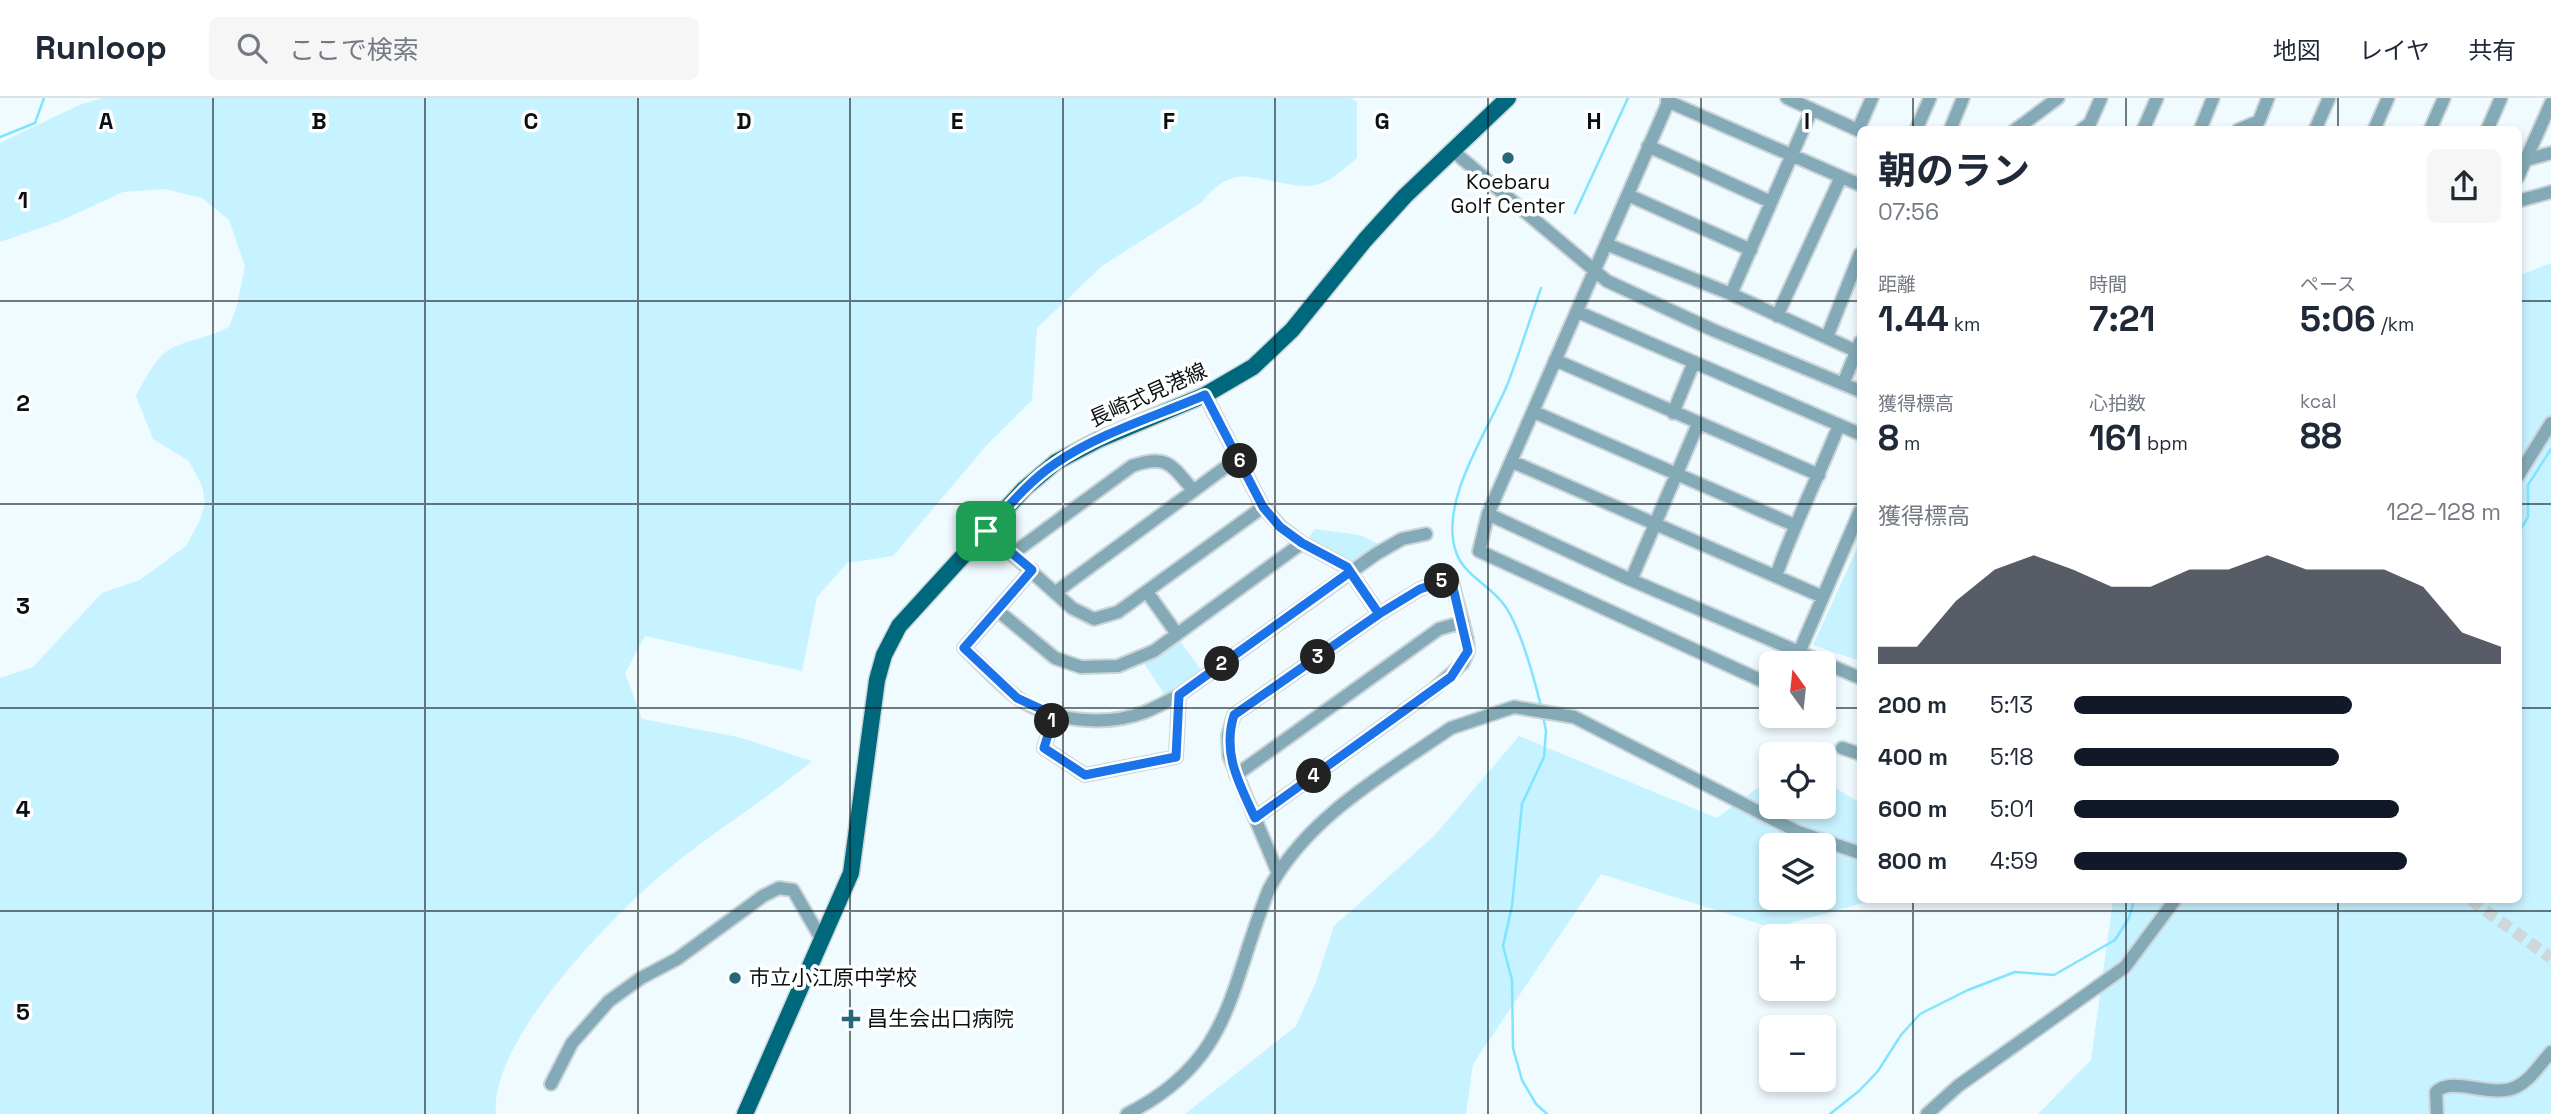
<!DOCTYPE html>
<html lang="ja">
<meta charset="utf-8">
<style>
body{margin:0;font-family:"Space Grotesk","Noto Sans JP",sans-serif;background:#f6f6f7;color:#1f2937;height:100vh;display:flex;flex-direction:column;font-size:26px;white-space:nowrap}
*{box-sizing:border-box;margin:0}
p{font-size:23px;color:#747a83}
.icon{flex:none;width:38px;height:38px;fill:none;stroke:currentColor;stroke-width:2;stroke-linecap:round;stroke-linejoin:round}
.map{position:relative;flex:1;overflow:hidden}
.side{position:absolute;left:1857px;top:28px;width:665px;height:777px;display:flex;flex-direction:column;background:#fff;border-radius:10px;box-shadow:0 4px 10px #0003}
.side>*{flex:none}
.needle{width:46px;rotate:345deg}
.controls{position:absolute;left:1759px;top:553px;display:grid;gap:14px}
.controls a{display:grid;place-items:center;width:77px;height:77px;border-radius:10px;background:#fff;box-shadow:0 4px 10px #0003;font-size:35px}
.pin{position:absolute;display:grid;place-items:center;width:60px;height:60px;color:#fff;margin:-30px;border-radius:14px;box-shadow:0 4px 10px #0006}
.km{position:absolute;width:35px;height:35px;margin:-18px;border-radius:50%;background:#222;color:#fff;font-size:19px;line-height:35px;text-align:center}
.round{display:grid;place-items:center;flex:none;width:74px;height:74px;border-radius:10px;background:#f6f6f7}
.headline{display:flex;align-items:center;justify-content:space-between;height:119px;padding:0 21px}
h1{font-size:38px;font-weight:700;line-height:52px}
.figures{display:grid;grid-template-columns:repeat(3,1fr);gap:10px;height:119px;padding:7px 21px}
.figures div{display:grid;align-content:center}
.figures b{font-size:35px;font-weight:700}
.figures small{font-size:19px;font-weight:400}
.figures p{font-size:19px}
.chart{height:196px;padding:14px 21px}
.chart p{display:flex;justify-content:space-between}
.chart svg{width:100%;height:126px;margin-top:7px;fill:#111827;opacity:.7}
ul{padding:0 21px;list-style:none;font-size:23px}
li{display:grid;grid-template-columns:112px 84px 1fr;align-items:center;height:52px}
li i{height:18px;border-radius:9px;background:#111827}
header{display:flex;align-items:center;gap:42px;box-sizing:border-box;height:98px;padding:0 35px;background:#fff;border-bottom:2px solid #e0e1e3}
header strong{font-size:33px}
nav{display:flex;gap:38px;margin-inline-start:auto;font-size:24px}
.search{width:490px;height:63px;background:#f6f6f7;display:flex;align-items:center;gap:18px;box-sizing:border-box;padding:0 24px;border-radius:10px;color:#747a83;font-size:26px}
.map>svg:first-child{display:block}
</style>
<header>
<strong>Runloop</strong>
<div class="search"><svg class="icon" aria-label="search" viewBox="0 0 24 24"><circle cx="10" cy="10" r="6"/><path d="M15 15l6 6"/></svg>ここで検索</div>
<nav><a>地図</a><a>レイヤ</a><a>共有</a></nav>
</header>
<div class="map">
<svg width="2551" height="1016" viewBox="0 0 2551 1016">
<rect width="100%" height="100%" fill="#f0fbff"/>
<path fill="#c7f2ff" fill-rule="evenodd" d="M102,0H1351L1357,4V60C1342,72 1326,89 1306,88C1261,87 1236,59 1202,104L1102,168L1037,230L1032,302L986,348L893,458L847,465L817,499L802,573L645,538L625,575L642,621L738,639L812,663C761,706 704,739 654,783C603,829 489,945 496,1016H0V580L33,569L102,495L140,482L186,448L200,422L205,405L202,388L189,363L153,341L136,298C145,282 155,259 172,250C190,241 211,239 229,229L237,207L245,168L229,122L202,100L165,91L123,94L60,123L0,144V45L79,7Z
M2551,165V1016H2038L2091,962L2113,802H2518V178Z
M1315,431L1360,437L1381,447L1351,466L1308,441Z
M1860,444V563L1813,547Z
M1178,540L1203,575L1166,599L1144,565Z
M1519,638L1717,720L1771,680V709H1824V683L1860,705V802H1874L1773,830L1601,776L1473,966L1466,1016H1185L1296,928L1316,884L1334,828L1435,737ZM1771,747H1824V800H1771Z"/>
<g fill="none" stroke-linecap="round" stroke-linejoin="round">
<path stroke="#80e4ff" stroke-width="2.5" d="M0,39L35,25L44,0
M1575,115L1628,0
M2518,436L2528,419V387L2551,351
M1541,608C1534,580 1521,531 1505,508C1492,488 1464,478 1456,454C1438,403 1490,330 1508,285C1520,253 1530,221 1541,190
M1543,618L1546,633L1544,659L1522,706L1512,808L1503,848L1512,882L1513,950L1522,982L1536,1006L1547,1016
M1830,1016L1859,993L1878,973L1901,937L1920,916L1968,892L2015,874L2054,877L2115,842L2129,820L2134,802"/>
<path stroke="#cdd8db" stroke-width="12" stroke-dasharray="12 6" stroke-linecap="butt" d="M2471,802L2551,860"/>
<defs>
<path id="minor" d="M1670,0L1488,416L1479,453L1771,587
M1787,0L1860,33
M1667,3L1860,87
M1858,32L1872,0
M1916,32L1930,0
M1950,32L1963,0
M2015,32L2058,0
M2081,32L2090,25L2101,0
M2143,32L2157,0
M2200,32L2213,0
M2238,32L2259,23L2268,0
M2315,32L2329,0
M2374,32L2388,0
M2430,32L2444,0
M2487,32L2501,0
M1648,48L1771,104
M1453,53L1607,183L1713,232L1860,293
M2526,62L2551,55
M2518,79L2551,5
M1628,97L1751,152
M2518,103L2551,94
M1606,146L1731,196L1856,253
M1731,196L1812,11
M1578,214L1860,336
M1777,218L1841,79
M1827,239L1860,156
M1555,262L1819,377
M1843,286L1860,244
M1205,297L1263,409L1281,429L1302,445L1347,469L1379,516L1234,617L1228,637L1229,658L1278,775
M1534,314L1794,427
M1673,315L1694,264
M1513,364L1823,499
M2518,378L2551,325
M1488,416L1631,482L1860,580
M986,433L1072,510L1094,521L1118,514L1263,409
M1012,456L1132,368C1166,356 1171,366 1192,391
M1032,472L964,550C981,566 997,584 1015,598C1049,624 1106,629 1145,614C1157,609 1168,603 1179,597L1376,456L1402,441L1426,436
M1776,478C1794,426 1819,378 1839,327
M1631,482L1698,326
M1056,494L1238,360
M1147,494L1177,536
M997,512L1055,560L1081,569L1118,568L1154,553L1302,445
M1800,552L1860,413
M1054,617L1044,650L1085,677L1176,659L1179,597
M1842,650L1860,656
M1236,677L1439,531L1463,524
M1255,720L1433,592L1463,565L1468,553L1467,541L1451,480L1420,491L1379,516
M551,986L572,945L609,903L641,880L677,861L763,798L779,790L793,792L822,842
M1127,1016C1233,963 1229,889 1269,791C1307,719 1386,675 1451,630L1514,609L1574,619L1798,734L1860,755
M1927,1016L1958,988L2125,869L2175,802
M2437,1016L2436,994C2452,977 2491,1001 2516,989C2531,982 2540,966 2551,954"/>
<path id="major" d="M745,1016L851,775L877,582L884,557L899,528L1024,391L1056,364L1098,342L1205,297L1253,269L1292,232L1365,142L1405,98L1508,0"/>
</defs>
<use href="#minor" stroke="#cbd5d9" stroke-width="16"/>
<use href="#major" stroke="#cbd5d9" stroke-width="19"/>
<use href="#minor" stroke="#83aab6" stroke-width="12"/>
<use href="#major" stroke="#00687d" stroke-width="16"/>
</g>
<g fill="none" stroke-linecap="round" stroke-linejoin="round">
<defs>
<path id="route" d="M986,433L1032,472L964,550L1017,600L1054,617L1044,650L1085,677L1176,659L1179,597L1350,474L1379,516L1234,617C1222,656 1239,685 1255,720L1451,579L1468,553L1451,481L1420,491L1379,516L1347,469L1302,445L1280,429L1263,409L1205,297C1156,318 1100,335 1056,365C1029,383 1008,409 986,433"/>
</defs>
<use href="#route" stroke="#fff" stroke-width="14"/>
<use href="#route" stroke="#1a73e8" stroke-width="9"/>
</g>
<path fill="none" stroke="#091012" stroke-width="2" stroke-opacity="0.55" d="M213,0V1016M425,0V1016M638,0V1016M850,0V1016M1063,0V1016M1275,0V1016M1488,0V1016M1701,0V1016M1913,0V32M2126,0V32M2338,0V32M0,203H1860M2518,203H2551M0,406H1860M2518,406H2551M0,610H1771M1824,610H1860M2518,610H2551M1913,802V1016M2126,802V1016M2338,802V1016M0,813H2551"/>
<g fill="#246879" stroke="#fff" stroke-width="2.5">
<circle cx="1508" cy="60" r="7"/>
<circle cx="735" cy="880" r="7"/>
<path d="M847.5 910.5h7v7h7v7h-7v7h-7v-7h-7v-7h7z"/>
</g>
<g text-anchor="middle" stroke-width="7" stroke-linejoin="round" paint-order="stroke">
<g font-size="21" fill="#091012" stroke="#fff" text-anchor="start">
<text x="1508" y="91" text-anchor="middle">Koebaru<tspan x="1508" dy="24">Golf Center</tspan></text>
<text x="749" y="887">市立小江原中学校</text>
<text x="867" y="928">昌生会出口病院</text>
</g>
<g font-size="21" fill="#091012" stroke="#fff">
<text transform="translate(1148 297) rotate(-24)" y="7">長崎式見港線</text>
</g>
</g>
<g font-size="23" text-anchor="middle" font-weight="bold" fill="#091012" stroke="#fff" stroke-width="7" stroke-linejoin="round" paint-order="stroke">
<text x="106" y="31">A</text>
<text x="319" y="31">B</text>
<text x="531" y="31">C</text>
<text x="744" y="31">D</text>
<text x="957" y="31">E</text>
<text x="1169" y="31">F</text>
<text x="1382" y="31">G</text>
<text x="1594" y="31">H</text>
<text x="1807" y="31">I</text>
<text x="23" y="110">1</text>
<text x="23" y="313">2</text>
<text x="23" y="516">3</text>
<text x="23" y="719">4</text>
<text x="23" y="922">5</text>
</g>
</svg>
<div class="controls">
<a><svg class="needle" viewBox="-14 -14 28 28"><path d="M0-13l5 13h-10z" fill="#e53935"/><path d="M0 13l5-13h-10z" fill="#747a83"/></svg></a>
<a><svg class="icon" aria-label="locate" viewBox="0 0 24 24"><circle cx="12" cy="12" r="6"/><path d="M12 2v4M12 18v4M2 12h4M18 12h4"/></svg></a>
<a><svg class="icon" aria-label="layers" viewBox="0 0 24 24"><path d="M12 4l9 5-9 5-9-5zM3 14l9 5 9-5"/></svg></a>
<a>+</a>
<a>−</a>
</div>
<div class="pin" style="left:986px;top:433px;background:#1e9e55"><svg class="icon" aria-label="arrive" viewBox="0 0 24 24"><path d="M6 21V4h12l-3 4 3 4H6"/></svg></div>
<b class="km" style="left:1052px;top:623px">1</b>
<b class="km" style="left:1222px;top:566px">2</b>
<b class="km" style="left:1318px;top:559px">3</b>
<b class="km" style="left:1314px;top:678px">4</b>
<b class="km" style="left:1442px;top:483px">5</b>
<b class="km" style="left:1240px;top:363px">6</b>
<section class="side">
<div class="headline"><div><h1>朝のラン</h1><p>07:56</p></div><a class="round"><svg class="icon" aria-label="share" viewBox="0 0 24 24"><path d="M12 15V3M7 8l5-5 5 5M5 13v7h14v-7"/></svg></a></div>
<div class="figures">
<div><p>距離</p><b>1.44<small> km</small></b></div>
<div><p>時間</p><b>7:21</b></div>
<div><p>ペース</p><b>5:06<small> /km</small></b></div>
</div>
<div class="figures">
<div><p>獲得標高</p><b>8<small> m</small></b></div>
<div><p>心拍数</p><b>161<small> bpm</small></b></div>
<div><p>kcal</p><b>88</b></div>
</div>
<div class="chart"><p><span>獲得標高</span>122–128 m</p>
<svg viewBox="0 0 160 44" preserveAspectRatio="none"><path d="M0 44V38L10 38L20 22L30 11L40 6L50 11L60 17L70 17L80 11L90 11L100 6L110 11L120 11L130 11L140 17L150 33L160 38V44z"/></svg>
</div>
<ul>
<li><b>200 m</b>5:13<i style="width:65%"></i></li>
<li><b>400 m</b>5:18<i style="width:62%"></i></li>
<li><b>600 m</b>5:01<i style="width:76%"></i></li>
<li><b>800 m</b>4:59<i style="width:78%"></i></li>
</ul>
</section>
</div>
